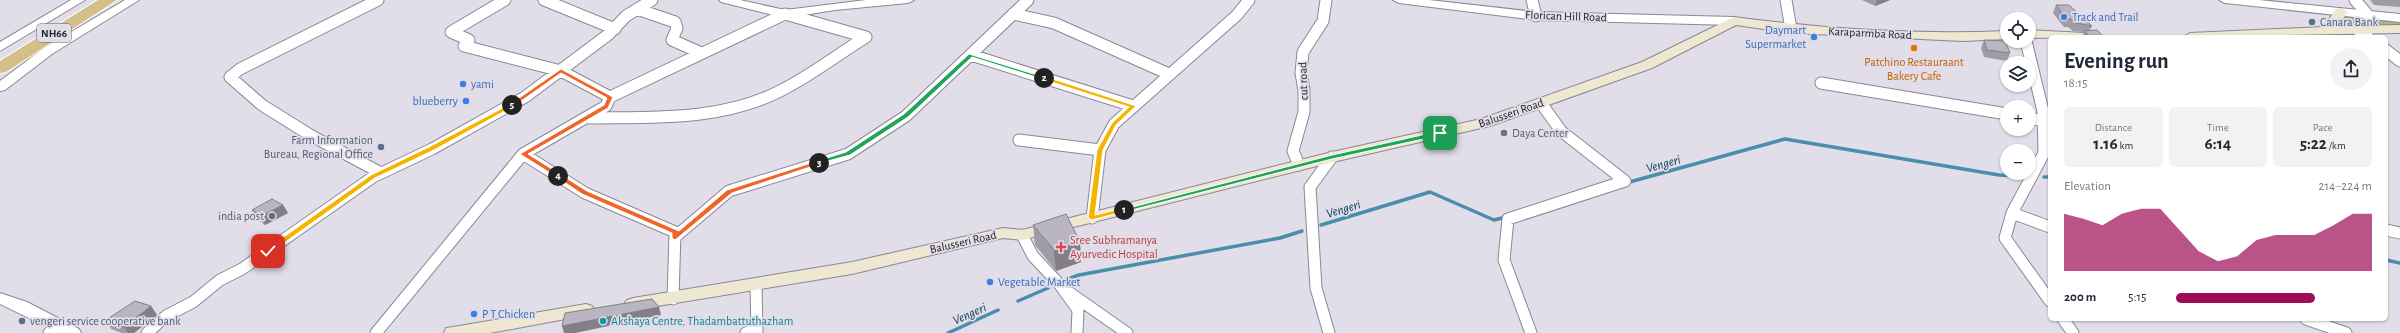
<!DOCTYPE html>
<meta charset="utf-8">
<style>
body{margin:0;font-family:"Alegreya Sans",sans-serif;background:#f2f2f3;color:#1f2937;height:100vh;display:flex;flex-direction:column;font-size:15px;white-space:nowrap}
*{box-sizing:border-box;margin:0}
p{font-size:13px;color:#747a83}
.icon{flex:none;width:22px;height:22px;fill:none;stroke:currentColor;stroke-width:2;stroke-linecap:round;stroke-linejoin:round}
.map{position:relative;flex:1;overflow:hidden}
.sheet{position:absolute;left:2048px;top:35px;width:340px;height:286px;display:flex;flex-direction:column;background:#fff;border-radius:6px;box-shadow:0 1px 3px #0004}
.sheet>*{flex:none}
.fabs{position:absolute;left:2000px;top:12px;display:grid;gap:8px}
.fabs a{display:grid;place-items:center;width:36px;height:36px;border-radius:50%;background:#fff;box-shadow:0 1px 3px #0004;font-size:20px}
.pin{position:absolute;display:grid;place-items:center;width:34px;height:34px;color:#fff;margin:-17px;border-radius:8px;box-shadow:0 2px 6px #0006}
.km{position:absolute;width:20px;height:20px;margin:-10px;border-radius:50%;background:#222;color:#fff;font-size:11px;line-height:20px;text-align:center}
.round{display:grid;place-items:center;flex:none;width:42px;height:42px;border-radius:21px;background:#f2f2f3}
.summary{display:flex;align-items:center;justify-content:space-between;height:68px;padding:0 16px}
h1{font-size:22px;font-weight:600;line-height:30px}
.stats{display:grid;grid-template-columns:repeat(3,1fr);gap:6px;height:68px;padding:4px 16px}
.stats div{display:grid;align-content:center;border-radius:6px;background:#f2f2f3;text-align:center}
.stats b{font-size:17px;font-weight:600}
.stats small{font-size:11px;font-weight:400}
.stats p{font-size:11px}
.chart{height:112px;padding:8px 16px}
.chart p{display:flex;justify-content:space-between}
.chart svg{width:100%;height:72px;margin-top:4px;fill:#9e0c56;opacity:.7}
ul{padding:0 16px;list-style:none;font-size:13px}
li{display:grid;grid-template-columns:64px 48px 1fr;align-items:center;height:30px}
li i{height:10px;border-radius:5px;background:#9e0c56}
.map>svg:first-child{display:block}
</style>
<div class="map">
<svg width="2400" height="333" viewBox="0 0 2400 333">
<rect width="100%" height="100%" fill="#e1dde9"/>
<path fill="#a6b981" d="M2341,12L2400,19V28L2333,29Z"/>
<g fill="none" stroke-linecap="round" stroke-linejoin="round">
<path stroke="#4b8eac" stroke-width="3.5" d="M2044,177H2050
M1626,183L1785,139L1999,175L2020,176
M1321,225L1430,192L1494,220L1506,217
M2386,260L2400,263
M1068,279L1079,275L1280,238L1302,231
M1018,301L1048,288
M948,333L998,310"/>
<defs>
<path id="minor" d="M378,0L240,69L230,77L262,105L310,135L381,173
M505,0L451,32L469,40L464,46L561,71L610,97L606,106L523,154L585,193L675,232L673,299
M544,0L615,29
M1532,0L1536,16
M1786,0L1791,29
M2355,0L2368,15
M637,9L675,22L677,28L672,40L701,53
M1013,14L1054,23L1169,74
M2358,30L2368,37
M2026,41L2043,111L2044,153L2012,213L2005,238L2050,301
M2386,50L2400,61
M971,55L1133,106
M1821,83L2007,114
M590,118C653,117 720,121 778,92C809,77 837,55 866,37L785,14L610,97
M2029,118L2043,121
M1019,140L1100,150
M1299,165L1293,151L1304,112V90L1301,73L1303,52L1323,21L1326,0
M2012,213L2050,227
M1092,218L1100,150L1114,124L1237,15L1249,0
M2386,230L2400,233
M1022,235L1033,256L1060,285L1078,310L1077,333
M675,237L729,191L848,154L906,116L1028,0
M756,285L757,333
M1070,293L1127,333
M2063,319L2073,333
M2306,319L2346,333
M49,333L59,326
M147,333L166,316L193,302L220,280L242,269L373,177L432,149L525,97L609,34L626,16L652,0
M376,333L523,154
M746,333L757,329
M1329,333L1316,288L1310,187L1332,157
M1531,333L1504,260L1508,219L1625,181L1561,131L1541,103"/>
<path id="tertiary" d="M71,0H85L0,51V42Z
M125,0H139L52,54L5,90L0,91V81L44,48Z
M719,0H740L785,10L866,0H914L908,3L835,10L785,18L721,2Z
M1393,0H1429L1536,12L1734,17L1740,21L1734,25L1536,20L1399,3Z
M2219,0H2259L2400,14V22L2225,3Z
M0,293L27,302L79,329L81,333H60L0,304Z"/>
<path id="secondary" d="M2341,8L2348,12L2338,26L2400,25V33L2183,37L2190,33L2324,27L2336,9Z
M1734,17C1824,29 1917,35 2007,31V39L1963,41L1791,33L1736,25L1652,68L1490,126L1333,162L1022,240L1003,238L852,274L633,310L627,308L624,304L627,300L633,298L852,262L1003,228L1022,230L1332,152L1481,119L1642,62Z
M2029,30L2085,33L2092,37L2029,38Z
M586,304L592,306L595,310L592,314L490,333H444L446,328L453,327Z"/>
<path id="trunk" d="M98,0H117L6,72L0,73V61Z"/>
</defs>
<use href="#minor" stroke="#8b8793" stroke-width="13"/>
<use href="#tertiary" stroke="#8b8793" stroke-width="2"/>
<use href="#secondary" stroke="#8b8793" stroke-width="2"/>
<use href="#trunk" stroke="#fff" stroke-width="2"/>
<use href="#minor" stroke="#fff" stroke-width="11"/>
<use href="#tertiary" fill="#fff" fill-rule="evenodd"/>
<use href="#secondary" fill="#eee7d2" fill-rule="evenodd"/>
<use href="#trunk" fill="#d2c088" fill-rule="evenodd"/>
</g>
<path fill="#9f9ca6" d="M1862,0H1890L1875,6Z
M2370,0H2400V7L2374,5Z
M2056,5L2092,26L2089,31L2104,37H2082L2084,32L2073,31L2068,27H2064L2053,13Z
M1984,40L2010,53L2007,61L1984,57L1981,48Z
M283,205L288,213L265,225L256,218L252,210Z
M1033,225L1080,242L1081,262L1056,271L1035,245Z
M151,306L157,315L134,333H122L111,329L106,320Z"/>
<path fill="#827f87" d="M1877,0H1890L1875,6Z
M283,205L288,213L265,225L261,216Z
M1080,242L1081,262L1056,271L1054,250Z
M151,306L157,315L134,333H128L124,327Z
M659,307L661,315L575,333H564L562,326Z"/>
<path fill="#b9b5c1" stroke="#827f87" d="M2056,5H2069L2092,26L2076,23L2071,19H2067Z
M2097,30L2104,37H2091L2084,31Z
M1984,40L2005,41L2010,53L1987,50Z
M272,199L283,205L261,216L252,210Z
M1066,214L1080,242L1054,250L1033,225Z
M652,299L659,307L562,326L565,313Z
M135,301L151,306L124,327L106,320Z"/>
<path fill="#22a559" stroke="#fff" d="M1440,131L1442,135L1332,159L1124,212L1121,210L1332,155Z"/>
<path fill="#f5b400" stroke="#fff" d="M1044,76L1136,106L1116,125L1103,150L1095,215L1124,208L1126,211L1092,220L1088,218L1097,150L1112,123L1129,107L1042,79Z"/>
<path fill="#22a559" stroke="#fff" d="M969,54L1047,78L1042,79L972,57L908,117L850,155L817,164V161L846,152L904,114Z"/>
<path fill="#f0652b" stroke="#fff" d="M817,161L822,163L732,193L675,240L672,238V233L582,194L555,176L560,174L587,191L679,231L727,190Z"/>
<path fill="#f0652b" stroke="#fff" d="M561,69L613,97L608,108L528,154L560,174L558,178L520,154L604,105L607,98L561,73L514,106L509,105Z"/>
<path fill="#f5b400" stroke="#fff" d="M512,103L514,106L434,150L375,178L270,253L264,251L371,175L429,147Z"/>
<g fill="#3f7fe0" stroke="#e1dde9" stroke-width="1.5">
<circle cx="2064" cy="17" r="4"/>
<circle cx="1814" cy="37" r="4"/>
<circle cx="463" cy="84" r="4"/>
<circle cx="466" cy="101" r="4"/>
<circle cx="990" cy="282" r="4"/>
<circle cx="474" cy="314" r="4"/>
</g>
<g fill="#5c6f8a" stroke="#e1dde9" stroke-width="1.5">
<circle cx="2312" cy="22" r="4"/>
<circle cx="381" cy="147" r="4"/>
<circle cx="272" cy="216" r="4"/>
<circle cx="22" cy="321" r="4"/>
</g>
<circle fill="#e8710a" stroke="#e1dde9" stroke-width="1.5" cx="1914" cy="48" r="4"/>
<circle fill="#6b7280" stroke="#e1dde9" stroke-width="1.5" cx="1504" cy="133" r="4"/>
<path fill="#e0444e" stroke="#e1dde9" stroke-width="1.5" d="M1059 241h4v4h4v4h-4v4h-4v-4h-4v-4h4z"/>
<circle fill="#0f9aa8" stroke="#e1dde9" stroke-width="1.5" cx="603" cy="321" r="4"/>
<g text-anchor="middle" stroke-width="3.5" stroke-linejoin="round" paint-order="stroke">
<rect fill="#e1dde9" stroke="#5e5c63" stroke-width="1" x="37" y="24" width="34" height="18" rx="3"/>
<g font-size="11" font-weight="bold" fill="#26252a">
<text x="54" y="37">NH66</text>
</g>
<g font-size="12" fill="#26252a" stroke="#e1dde9">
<text transform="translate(1566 16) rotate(2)" y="4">Florican Hill Road</text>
<text transform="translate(1870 33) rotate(3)" y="4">Karaparmba Road</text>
<text transform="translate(1303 81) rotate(-92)" y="4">cut road</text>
<text transform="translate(1511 113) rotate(-19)" y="4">Balusseri Road</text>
<text transform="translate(963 242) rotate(-13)" y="4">Balusseri Road</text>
</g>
<g font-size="12" fill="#366cbe" stroke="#e1dde9" text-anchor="start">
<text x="2072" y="21">Track and Trail</text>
<text x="1806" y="34" text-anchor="end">Daymart<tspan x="1806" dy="14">Supermarket</tspan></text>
<text x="471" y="88">yami</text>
<text x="458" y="105" text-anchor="end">blueberry</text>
<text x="998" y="286">Vegetable Market</text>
<text x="482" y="318">P T Chicken</text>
</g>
<g font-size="12" fill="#4e5e75" stroke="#e1dde9" text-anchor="start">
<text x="2320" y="26">Canara Bank</text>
<text x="373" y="144" text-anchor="end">Farm Information<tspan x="373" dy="14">Bureau, Regional Office</tspan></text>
<text x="264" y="220" text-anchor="end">india post</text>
<text x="30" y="325">vengeri service cooperative bank</text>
</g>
<g font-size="12" fill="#c56008" stroke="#e1dde9">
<text x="1914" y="66">Patchino Restauraant<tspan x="1914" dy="14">Bakery Cafe</tspan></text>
</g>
<g font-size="12" fill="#5b616d" stroke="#e1dde9" text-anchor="start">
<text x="1512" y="137">Daya Center</text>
</g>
<g font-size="12" fill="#be3a42" stroke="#e1dde9" text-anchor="start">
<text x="1070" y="244">Sree Subhramanya<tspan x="1070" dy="14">Ayurvedic Hospital</tspan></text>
</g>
<g font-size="12" fill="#0d838f" stroke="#e1dde9" text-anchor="start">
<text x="611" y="325">Akshaya Centre, Thadambattuthazham</text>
</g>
<g font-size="13" font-style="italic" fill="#003c51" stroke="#e1dde9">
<text transform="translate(1663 163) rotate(-16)" y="5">Vengeri</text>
<text transform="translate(1343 208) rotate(-17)" y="5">Vengeri</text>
<text transform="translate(969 313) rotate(-24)" y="5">Vengeri</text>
</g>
</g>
</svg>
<div class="fabs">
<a><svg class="icon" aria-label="locate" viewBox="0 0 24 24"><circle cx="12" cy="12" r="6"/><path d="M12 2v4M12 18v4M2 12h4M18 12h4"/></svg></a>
<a><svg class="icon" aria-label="layers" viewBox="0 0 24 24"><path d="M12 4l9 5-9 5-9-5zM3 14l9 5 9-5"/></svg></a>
<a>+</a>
<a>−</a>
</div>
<div class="pin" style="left:1440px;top:133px;background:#1e9e55"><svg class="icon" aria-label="arrive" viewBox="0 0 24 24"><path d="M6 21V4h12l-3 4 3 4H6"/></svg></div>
<div class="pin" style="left:268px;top:251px;background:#d93025"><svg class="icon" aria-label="check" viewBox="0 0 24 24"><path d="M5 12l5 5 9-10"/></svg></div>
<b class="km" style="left:1124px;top:210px">1</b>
<b class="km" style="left:1044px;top:78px">2</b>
<b class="km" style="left:819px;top:163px">3</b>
<b class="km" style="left:558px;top:176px">4</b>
<b class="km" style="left:512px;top:105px">5</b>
<section class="sheet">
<div class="summary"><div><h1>Evening run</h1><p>18:15</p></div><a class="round"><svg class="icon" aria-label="share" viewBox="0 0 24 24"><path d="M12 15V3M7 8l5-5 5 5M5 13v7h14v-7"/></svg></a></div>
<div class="stats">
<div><p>Distance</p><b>1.16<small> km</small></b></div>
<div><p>Time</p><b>6:14</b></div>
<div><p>Pace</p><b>5:22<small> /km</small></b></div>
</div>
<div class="chart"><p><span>Elevation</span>214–224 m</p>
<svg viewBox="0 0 160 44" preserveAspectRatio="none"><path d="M0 44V9L10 12L20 16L30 9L40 6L50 6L60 19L70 32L80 38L90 35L100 25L110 22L120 22L130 22L140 16L150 9L160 9V44z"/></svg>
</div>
<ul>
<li><b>200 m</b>5:15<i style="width:71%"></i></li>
</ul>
</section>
</div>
